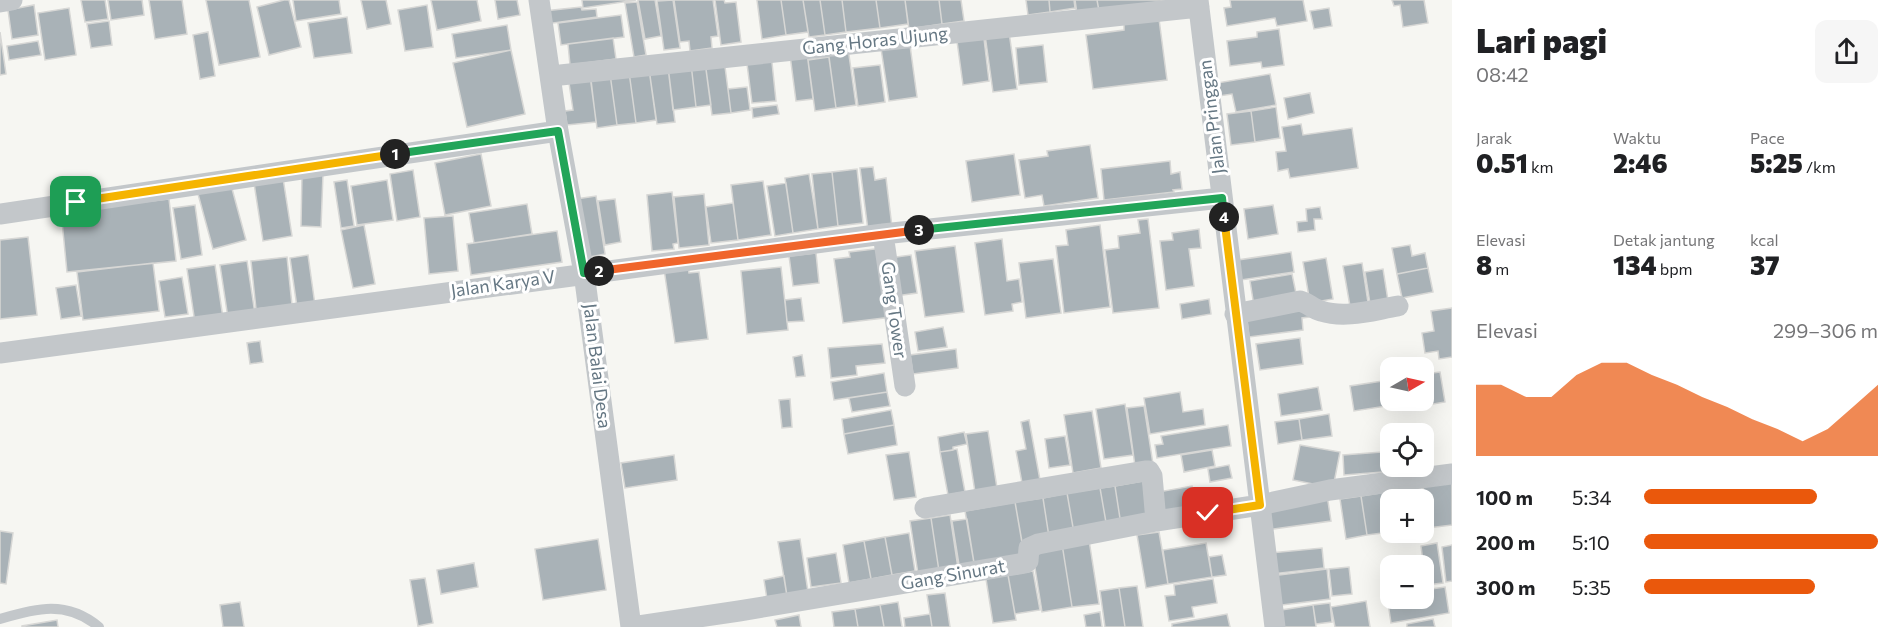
<!DOCTYPE html>
<html lang="id">
<meta charset="utf-8">
<style>
body{margin:0;font-family:Commissioner,sans-serif;background:#f6f6f6;color:#202124;height:100vh;display:flex;flex-direction:column;font-size:22px;white-space:nowrap}
*{box-sizing:border-box;margin:0}
p{font-size:20px;color:#757577}
.icon{flex:none;width:33px;height:33px;fill:none;stroke:currentColor;stroke-width:2;stroke-linecap:round;stroke-linejoin:round}
.map{position:relative;flex:1;overflow:hidden}
.drawer{display:flex;flex-direction:column;background:#fff;width:450px}
.drawer>*{flex:none}
.needle{width:39px;rotate:81deg}
.controls{position:absolute;left:1380px;top:357px;display:grid;gap:12px}
.controls a{display:grid;place-items:center;width:54px;height:54px;border-radius:12px;background:#fff;box-shadow:0 6px 24px #0002;font-size:30px}
.pin{position:absolute;display:grid;place-items:center;width:51px;height:51px;color:#fff;margin:-26px;border-radius:12px;box-shadow:0 3px 9px #0006}
.km{position:absolute;width:30px;height:30px;margin:-15px;border-radius:50%;background:#222;color:#fff;font-size:16px;line-height:30px;text-align:center}
.round{display:grid;place-items:center;flex:none;width:63px;height:63px;border-radius:12px;background:#f6f6f6}
.overview{display:flex;align-items:center;justify-content:space-between;height:102px;padding:0 24px}
h1{font-size:33px;font-weight:800;line-height:45px}
.metrics{display:grid;grid-template-columns:repeat(3,1fr);gap:9px;height:102px;padding:6px 24px}
.metrics div{display:grid;align-content:center}
.metrics b{font-size:26px;font-weight:800}
.metrics small{font-size:16px;font-weight:400}
.metrics p{font-size:16px}
.chart{height:168px;padding:12px 24px}
.chart p{display:flex;justify-content:space-between}
.chart svg{width:100%;height:108px;margin-top:6px;fill:#ea580c;opacity:.7}
ul{padding:0 24px;list-style:none;font-size:20px}
li{display:grid;grid-template-columns:96px 72px 1fr;align-items:center;height:45px}
li i{height:15px;border-radius:8px;background:#ea580c}
main{display:flex;flex:1;min-height:0}
.map>svg:first-child{display:block}
</style>
<main>
<div class="map">
<svg width="1452" height="627" viewBox="0 0 1452 627">
<rect width="100%" height="100%" fill="#f6f6f2"/>
<path fill="#a9b2b7" stroke="#d7d7d5" stroke-width="1.5" d="M81,0H105L108,19L85,22Z
M108,0H142L144,15L111,20Z
M149,0H182L187,34L155,39Z
M206,0H249L260,57L219,65Z
M284,0H289L301,47L269,55L257,7Z
M293,0H339L341,14L296,21Z
M361,0H386L391,24L367,29Z
M431,0H477L481,21L437,30Z
M495,0H517L520,15L498,19Z
M582,0H636L583,8Z
M638,0H655L661,36L645,39Z
M673,0L680,48L664,50L657,1Z
M674,0H713L718,36L711,37L712,48L690,51L689,41L680,42Z
M715,0H724L725,3L736,2L741,42L721,45Z
M757,0H781L786,35L762,39Z
M781,0H803L808,32L786,35Z
M803,0H820L825,35L809,37Z
M820,0H842L846,32L825,35Z
M842,0H876L880,28L846,32Z
M876,0H905L908,24L880,28Z
M905,0H939L942,24L909,29Z
M939,0H961L964,21L942,24Z
M1026,0H1049L1050,12L1028,15Z
M1049,0H1074L1075,8L1050,12Z
M1075,0H1097L1099,11L1077,14Z
M1097,0H1171L1099,11Z
M1230,0H1303L1307,21L1277,26L1275,18L1227,26L1224,8L1231,7Z
M1392,0H1424L1428,23L1403,27L1400,5L1394,6Z
M637,2L646,55L634,57L625,3Z
M34,5L38,35L12,39L8,10Z
M427,5L433,47L405,51L398,10Z
M581,7L582,10L596,9L597,17L546,24L544,11Z
M69,8L76,55L45,60L38,13Z
M1329,8L1332,26L1314,29L1310,11Z
M621,15L624,37L561,45L558,23Z
M347,17L352,53L314,58L308,23Z
M1159,19L1167,80L1093,89L1086,35L1124,30V23Z
M109,21L112,45L91,48L87,24Z
M507,25L511,50L456,58L452,34Z
M1279,29L1284,65L1262,68L1261,62L1230,66L1227,41L1257,37V32Z
M983,30L989,81L963,85L956,34Z
M0,32L6,74L0,75Z
M208,32L215,76L200,79L193,35Z
M1009,32L1017,89L993,92L985,35Z
M613,38L616,59L570,65L568,44Z
M909,38L917,97L889,101L880,42Z
M38,41L41,55L9,60L7,46Z
M1043,45L1047,82L1019,85L1016,48Z
M848,48L856,105L836,108L828,51Z
M511,50L525,114L467,127L453,63Z
M771,53L776,101L752,103L746,56Z
M807,53L813,99L796,101L790,55Z
M829,57L836,108L815,111L808,60Z
M724,59L731,113L712,115L705,62Z
M705,62L711,105L696,107L691,64Z
M691,64L696,107L673,110L668,67Z
M880,65L885,102L858,106L853,68Z
M668,67L675,122L657,124L649,69Z
M649,69L656,120L636,123L629,72Z
M629,72L636,123L617,125L610,74Z
M610,74L617,125L597,128L590,76Z
M1270,74L1276,105L1236,112L1232,94L1219,96L1217,83Z
M591,80L596,122L567,125L565,111L573,110L569,83Z
M747,87L750,110L731,113L728,89Z
M1310,93L1314,113L1288,119L1284,98Z
M777,105L779,114L753,118L752,108Z
M1276,107L1280,138L1255,142L1251,111Z
M1251,111L1255,142L1231,145L1227,114Z
M1301,124L1303,135L1352,128L1358,168L1290,178L1288,169L1278,171L1276,152L1286,151L1282,127Z
M1090,145L1098,198L1044,206L1042,195L1025,198L1019,160L1048,156L1047,151Z
M481,154L491,206L445,215L435,163Z
M1014,154L1020,195L972,202L966,161Z
M1170,161L1171,174L1180,172L1182,189L1173,190L1174,192L1104,200L1101,169Z
M873,167L875,180L886,178L892,227L868,230L860,168Z
M857,169L863,223L838,226L832,172Z
M413,170L420,217L397,221L390,174Z
M832,172L838,226L818,229L812,174Z
M302,173L323,174L321,227L301,226Z
M809,174L818,229L793,233L785,178Z
M283,178L292,236L263,241L254,183Z
M347,180L354,226L341,228L334,182Z
M387,180L393,220L357,225L351,186Z
M763,181L771,235L738,240L731,185Z
M786,183L793,233L775,236L767,186Z
M231,185L246,240L213,249L198,194Z
M672,192L678,243L673,244L674,249L652,251L647,195Z
M704,194L709,245L679,248L674,197Z
M596,196L605,254L585,258L576,199Z
M169,199L176,261L67,272L61,211Z
M615,199L621,242L605,245L598,201Z
M733,203L738,240L711,243L706,207Z
M527,204L532,234L474,243L469,213Z
M195,205L202,255L181,259L173,208Z
M1273,205L1278,234L1248,239L1244,209Z
M1320,207L1322,219H1314L1315,230L1298,232L1297,222L1307,221L1306,209Z
M453,216L458,271L429,274L424,218Z
M1148,219L1159,308L1113,313L1105,250L1119,248L1118,236L1140,233L1138,220Z
M364,225L375,284L353,288L341,230Z
M1100,225L1110,307L1064,313L1056,246L1068,245L1066,230Z
M1199,229L1201,248L1189,249L1194,286L1166,290L1160,241L1173,240L1172,233Z
M557,231L562,262L471,275L467,244Z
M28,237L37,315L0,319V240Z
M1002,239L1007,281L1019,279L1022,302L1012,304L1013,311L985,315L975,243Z
M1410,245L1412,256L1425,253L1428,268L1397,274L1392,248Z
M955,246L964,312L925,317L915,251Z
M883,248L892,317L843,323L834,259L850,257L849,252Z
M1291,252L1294,272L1241,280L1238,260Z
M816,253L819,283L793,286L789,256Z
M308,255L315,305L297,307L290,258Z
M911,255L917,293L896,296L889,258Z
M287,257L292,305L256,309L251,261Z
M1326,258L1333,299L1310,303L1303,262Z
M1053,259L1061,313L1026,318L1019,263Z
M247,261L255,314L228,318L220,265Z
M153,263L159,311L83,320L77,272Z
M1362,263L1369,309L1351,312L1343,266Z
M215,265L223,318L195,323L187,269Z
M688,266L689,273L699,272L708,339L675,343L664,269Z
M781,267L788,330L747,334L741,271Z
M1428,268L1433,292L1402,298L1397,274Z
M1383,269L1389,307L1371,310L1365,272Z
M1292,274L1297,298L1254,306L1250,281Z
M182,277L188,314L165,317L159,281Z
M76,285L81,316L61,319L56,288Z
M801,298L804,321L787,322L785,300Z
M1209,299L1211,314L1182,319L1180,304Z
M1307,304L1309,317L1302,318L1303,330L1249,337L1246,313Z
M1452,308V357L1439,359L1438,351L1425,353L1422,333L1434,331L1431,311Z
M943,327L947,347L918,351L915,332Z
M1300,338L1303,364L1260,370L1256,344Z
M260,341L263,362L250,364L247,343Z
M882,344L885,363L856,366L857,375L831,378L828,348Z
M956,349L958,368L913,374L910,355Z
M802,355L805,376L796,377L793,357Z
M1440,372L1445,402L1416,407L1415,400H1424V374Z
M884,373L887,392L834,400L831,382Z
M1389,380L1390,400H1392L1393,405L1354,411L1350,386Z
M1318,387L1322,410L1281,416L1278,394Z
M887,392L890,406L852,412L849,398Z
M1180,392L1183,412L1203,409L1205,425L1150,434L1144,398Z
M790,399L792,427L782,428L779,400Z
M1125,404L1133,455L1104,459L1096,409Z
M1144,406L1153,464L1135,466L1127,408Z
M891,410L894,425L844,434L842,419Z
M1092,411L1101,468L1073,473L1064,415Z
M1329,414L1332,436L1302,440L1299,419Z
M1299,419L1302,440L1278,444L1275,422Z
M1029,420L1040,480L1022,483L1016,451L1026,449L1021,422Z
M894,425L897,445L848,454L844,434Z
M1228,425L1231,446L1157,458L1155,445L1163,444L1161,436Z
M988,431L997,488L975,492L966,434Z
M964,432L967,444L953,447V450L940,452L938,437Z
M1065,436L1070,465L1049,468L1045,439Z
M1300,445L1340,452L1333,488L1293,480Z
M957,449L965,492L948,495L940,452Z
M1212,450L1215,466L1184,472L1181,455Z
M909,452L916,497L894,500L886,455Z
M1382,452L1383,472L1344,475L1343,455Z
M674,455L677,480L625,488L621,463Z
M1229,465L1232,478L1210,482L1208,469Z
M1143,481L1149,521L1121,525L1115,486Z
M1452,483V525L1428,528L1423,486Z
M1115,486L1121,525L1107,528L1100,488Z
M1192,486L1195,508L1161,513L1158,492Z
M1414,487L1416,500H1390V521L1386,492Z
M1100,488L1107,528L1074,533L1067,493Z
M1386,492L1390,532L1367,535L1361,496Z
M1067,493L1074,533L1049,537L1043,498Z
M1327,495L1331,521L1267,530L1264,505Z
M1361,496L1367,535L1346,539L1340,499Z
M1043,498L1049,537L1022,542L1015,502Z
M1015,502L1025,560L975,569L965,511Z
M950,515L958,568L939,571L931,518Z
M931,518L939,571L918,574L910,521Z
M967,519L975,569L960,571L952,521Z
M0,531L13,533L6,584L0,583Z
M1159,532L1168,584L1146,588L1137,535Z
M909,533L915,571L892,575L885,537Z
M885,537L892,575L871,579L864,541Z
M598,539L606,590L543,600L535,549Z
M800,539L808,592L787,596L778,542Z
M1089,540L1099,604L1072,607L1062,544Z
M864,541L871,579L849,583L843,545Z
M1206,543L1212,577L1168,584L1163,550Z
M1437,543L1443,583L1426,585L1421,546Z
M1062,544L1072,607L1042,612L1032,549Z
M1452,545V581L1446,582L1442,547Z
M1322,548L1324,568L1272,574L1270,553Z
M836,553L841,583L811,587L807,558Z
M1222,555L1226,575L1212,577L1209,557Z
M474,563L478,587L441,594L437,570Z
M1349,567L1352,594L1332,596L1329,569Z
M1327,569L1330,599L1274,606L1271,576Z
M1033,571L1040,610L1015,614L1008,575Z
M1008,575L1016,620L993,623L986,579Z
M784,576L787,596L767,599L764,580Z
M425,578L433,623L418,626L410,580Z
M1213,579L1217,603L1192,607L1194,617L1169,621L1165,596L1175,595L1174,585Z
M1137,586L1143,627H1125L1119,588Z
M1445,587L1449,613L1391,623L1387,596H1390V598H1424V590Z
M1119,588L1125,627H1105L1100,591Z
M945,593L950,627H932L927,595Z
M1366,601L1370,627H1335L1331,607Z
M240,602L244,627H223L220,605Z
M898,602L902,627H884L880,605Z
M1330,603L1332,622L1316,624L1313,605Z
M880,605L884,627H858L855,609Z
M1313,605L1316,627H1277L1275,611Z
M855,609L858,627H834L832,612Z
M1100,612L1102,627H1086L1084,615Z
M930,614L932,627H905L904,618Z
M1227,614L1230,627H1172V624Z
M799,615L801,627H777L775,620Z
M1433,619L1435,627H1407V624Z
M57,620L58,627H22V626Z"/>
<g fill="none" stroke-linecap="round" stroke-linejoin="round">
<path stroke="#c3c7ca" stroke-width="10" d="M0,619C36,608 67,600 99,627"/>
<path stroke="#c3c7ca" stroke-width="21" d="M539,0L558,131L584,273L631,627
M1198,0L1275,627
M0,2L12,0
M551,76L1199,7
M0,214L558,131
M883,234L905,386
M1235,314L1300,301C1308,303 1313,309 1321,311C1346,319 1373,310 1398,306
M0,353L883,234L1222,198
M925,508L1145,471H1149L1152,476L1156,521
M632,627L739,611L1025,563L1028,561L1029,548L1038,544L1156,521L1260,505L1330,490L1452,474"/>
</g>
<g fill="none" stroke-linecap="round" stroke-linejoin="round">
<defs>
<path id="split-1" d="M76,202L395,154"/>
<path id="split-2" d="M395,154L558,131L584,273L599,271"/>
<path id="split-3" d="M599,271L919,230"/>
<path id="split-4" d="M919,230L1222,198L1224,217"/>
<path id="split-5" d="M1208,513L1260,505L1224,217"/>
</defs>
<use href="#split-1" stroke="#fff" stroke-width="12"/>
<use href="#split-2" stroke="#fff" stroke-width="12"/>
<use href="#split-3" stroke="#fff" stroke-width="12"/>
<use href="#split-4" stroke="#fff" stroke-width="12"/>
<use href="#split-5" stroke="#fff" stroke-width="12"/>
<use href="#split-1" stroke="#f5b400" stroke-width="8"/>
<use href="#split-2" stroke="#22a559" stroke-width="8"/>
<use href="#split-3" stroke="#f0652b" stroke-width="8"/>
<use href="#split-4" stroke="#22a559" stroke-width="8"/>
<use href="#split-5" stroke="#f5b400" stroke-width="8"/>
</g>
<g text-anchor="middle" stroke-width="6" stroke-linejoin="round" paint-order="stroke">
<g font-size="18" fill="#657783" stroke="#fff">
<text transform="translate(875 41) rotate(-6)" y="6">Gang Horas Ujung</text>
<text transform="translate(1212 117) rotate(-97)" y="6">Jalan Pringgan</text>
<text transform="translate(503 284) rotate(-8)" y="6">Jalan Karya V</text>
<text transform="translate(894 310) rotate(82)" y="6">Gang Tower</text>
<text transform="translate(597 366) rotate(83)" y="6">Jalan Balai Desa</text>
<text transform="translate(953 575) rotate(-10)" y="6">Gang Sinurat</text>
</g>
</g>
</svg>
<div class="controls">
<a><svg class="needle" viewBox="-14 -14 28 28"><path d="M0-13l5 13h-10z" fill="#e53935"/><path d="M0 13l5-13h-10z" fill="#757577"/></svg></a>
<a><svg class="icon" aria-label="locate" viewBox="0 0 24 24"><circle cx="12" cy="12" r="6"/><path d="M12 2v4M12 18v4M2 12h4M18 12h4"/></svg></a>
<a>+</a>
<a>−</a>
</div>
<div class="pin" style="left:76px;top:202px;background:#1e9e55"><svg class="icon" aria-label="arrive" viewBox="0 0 24 24"><path d="M6 21V4h12l-3 4 3 4H6"/></svg></div>
<div class="pin" style="left:1208px;top:513px;background:#d93025"><svg class="icon" aria-label="check" viewBox="0 0 24 24"><path d="M5 12l5 5 9-10"/></svg></div>
<b class="km" style="left:395px;top:154px">1</b>
<b class="km" style="left:599px;top:271px">2</b>
<b class="km" style="left:919px;top:230px">3</b>
<b class="km" style="left:1224px;top:217px">4</b>
</div>
<section class="drawer">
<div class="overview"><div><h1>Lari pagi</h1><p>08:42</p></div><a class="round"><svg class="icon" aria-label="share" viewBox="0 0 24 24"><path d="M12 15V3M7 8l5-5 5 5M5 13v7h14v-7"/></svg></a></div>
<div class="metrics">
<div><p>Jarak</p><b>0.51<small> km</small></b></div>
<div><p>Waktu</p><b>2:46</b></div>
<div><p>Pace</p><b>5:25<small> /km</small></b></div>
</div>
<div class="metrics">
<div><p>Elevasi</p><b>8<small> m</small></b></div>
<div><p>Detak jantung</p><b>134<small> bpm</small></b></div>
<div><p>kcal</p><b>37</b></div>
</div>
<div class="chart"><p><span>Elevasi</span>299–306 m</p>
<svg viewBox="0 0 160 44" preserveAspectRatio="none"><path d="M0 44V15L10 15L20 20L30 20L40 11L50 6L60 6L70 11L80 15L90 20L100 24L110 29L120 33L130 38L140 33L150 24L160 15V44z"/></svg>
</div>
<ul>
<li><b>100 m</b>5:34<i style="width:74%"></i></li>
<li><b>200 m</b>5:10<i style="width:100%"></i></li>
<li><b>300 m</b>5:35<i style="width:73%"></i></li>
</ul>
</section>
</main>
